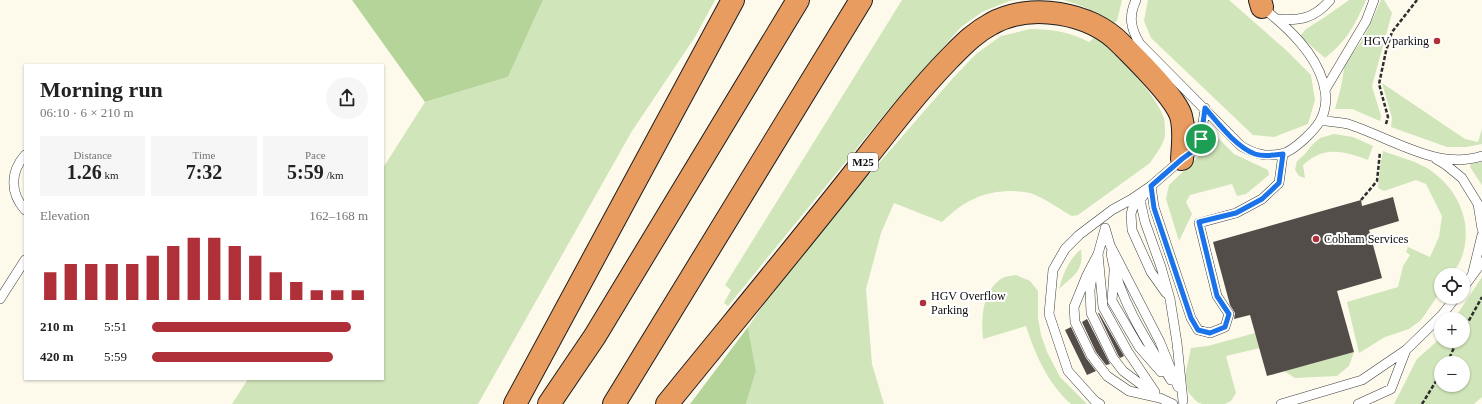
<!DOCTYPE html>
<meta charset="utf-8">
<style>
body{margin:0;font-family:"Times New Roman",serif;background:#f6f6f6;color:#222;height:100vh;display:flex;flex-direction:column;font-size:15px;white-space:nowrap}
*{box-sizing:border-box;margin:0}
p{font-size:13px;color:#767676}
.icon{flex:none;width:22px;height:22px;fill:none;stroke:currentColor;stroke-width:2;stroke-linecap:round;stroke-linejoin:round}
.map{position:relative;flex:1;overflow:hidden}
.panel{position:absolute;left:24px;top:64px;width:360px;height:316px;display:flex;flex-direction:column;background:#fff;border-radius:0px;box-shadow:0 1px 3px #0004}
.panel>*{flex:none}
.tools{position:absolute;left:1434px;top:268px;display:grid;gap:8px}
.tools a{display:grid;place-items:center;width:36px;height:36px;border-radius:50%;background:#fff;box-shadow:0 1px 3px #0004;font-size:20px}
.pin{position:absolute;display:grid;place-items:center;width:34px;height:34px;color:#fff;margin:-17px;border:2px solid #fff;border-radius:50%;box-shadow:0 1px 4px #0007}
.round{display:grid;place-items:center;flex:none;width:42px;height:42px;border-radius:21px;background:#f6f6f6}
.overview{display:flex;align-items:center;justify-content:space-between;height:68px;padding:0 16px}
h1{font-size:22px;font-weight:600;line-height:30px}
.figures{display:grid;grid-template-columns:repeat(3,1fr);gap:6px;height:68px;padding:4px 16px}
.figures div{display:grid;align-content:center;border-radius:0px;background:#f6f6f6;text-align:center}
.figures b{font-size:20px;font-weight:600}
.figures small{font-size:11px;font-weight:400}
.figures p{font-size:11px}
.chart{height:112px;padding:8px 16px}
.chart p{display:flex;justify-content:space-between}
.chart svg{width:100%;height:72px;margin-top:4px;stroke:#af3038;stroke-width:6}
ul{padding:0 16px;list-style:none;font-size:13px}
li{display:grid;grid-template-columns:64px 48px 1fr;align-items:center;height:30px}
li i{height:10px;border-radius:5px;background:#af3038}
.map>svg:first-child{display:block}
</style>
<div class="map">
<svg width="1482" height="404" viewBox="0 0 1482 404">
<rect width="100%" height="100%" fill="#fdfaec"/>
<path fill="#d0e5b9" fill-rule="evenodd" d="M543,0H715L695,37L632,131L478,404H232L248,379H383V168L425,102L508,77Z
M902,0H1015L1009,1L982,12L961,27L888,110L728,306L724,303L731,290L725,285Z
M1063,0H1122L1117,21L1111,24C1099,12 1079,4 1063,0Z
M1148,0H1229L1286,50L1311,75L1315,100L1308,124L1274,137L1253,135L1151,38L1144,21Z
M1349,0H1366C1355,25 1347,41 1325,58L1300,36L1306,29L1325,17Z
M1381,0H1384L1392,13L1372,86L1381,116L1380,121L1352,109H1335L1341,87L1345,63L1361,42L1374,16Z
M1030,29C1053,29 1069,32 1089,42L1096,36C1117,55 1154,91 1164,118C1165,123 1165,132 1165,136C1163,146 1155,155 1150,163L1078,215L1072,216C1060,210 1050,201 1037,196C1030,192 1021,192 1013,191C982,191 964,201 942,222L894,203L881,233L866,289L872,364L884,404H746L756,371L748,327L785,274L833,216L953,78L976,54L1001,36Z
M1382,83L1465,139L1478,142L1482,129V144L1466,147H1447L1391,127L1392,118Z
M1211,131L1234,154L1268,170L1269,175L1246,194L1237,196L1232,184L1190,195L1186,202L1192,214L1179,241L1166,199L1169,185L1196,159L1206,146Z
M1334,134L1353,137L1373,146L1368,160C1353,154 1331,147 1316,156C1311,158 1307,162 1303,165L1305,178L1299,176L1295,170L1297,161L1304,155L1313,144L1320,138Z
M1383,151C1396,156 1415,161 1427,168C1457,187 1475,223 1461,259C1459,264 1455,270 1452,275H1441V291L1421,320L1409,329L1385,337L1359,353L1347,302L1398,287L1403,266L1410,255L1406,252L1408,247L1430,257L1439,237L1442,216L1426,184L1416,180L1384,191L1378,188L1380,167Z
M1482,162V185L1470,167L1471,164Z
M1081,249C1084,271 1074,275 1059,289C1064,272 1068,261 1081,249Z
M1016,275L1030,281L1038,291V318L1041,335L1047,352L1060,377L1087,404H1071C1048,384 1035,354 1026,326L983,339C981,319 982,292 1001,279C1005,276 1011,276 1016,275Z
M1482,277V397L1474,404H1394L1417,359L1435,343L1441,336V341H1463V319H1454ZM1441,363H1463V385H1441Z
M1255,333L1260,348L1226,356L1236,393L1231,401L1225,404H1202L1197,402L1188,392L1185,376L1191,348L1208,346Z
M1354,352L1349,366L1337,376L1295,378L1284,371Z"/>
<path fill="#b5d49a" d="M352,0H543L508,77L425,102Z
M748,327L756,371L746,404H690Z"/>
<path fill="#534d49" d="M1393,197L1399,221L1369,230L1382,278L1337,291L1354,352L1267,376L1250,315L1234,319L1235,313L1230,305L1213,242L1361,200L1362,206Z
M1098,313H1099L1124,356L1120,358L1118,355Z
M1087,319L1110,364L1106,365L1096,352L1082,322Z
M1071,327L1086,358L1096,371L1087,375L1065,330Z"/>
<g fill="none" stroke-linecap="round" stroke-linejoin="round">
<defs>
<path id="service" d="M1136,0C1128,17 1131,29 1140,44L1241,146C1255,154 1265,157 1281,154C1293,152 1314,131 1320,121C1325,113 1327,100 1325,91C1320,57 1287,26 1260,6
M1277,19C1299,21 1314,19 1330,0
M1325,90L1366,21L1374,0
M1321,120C1330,122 1339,122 1348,124C1389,137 1438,171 1482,156
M25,155C10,172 10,193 25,210
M1436,159L1446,165L1462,178L1478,204L1482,229
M1151,186L1154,207L1191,318L1198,330L1210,333L1225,327L1229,314L1217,296L1199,223L1236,213L1262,199L1279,183L1283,154
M1146,192L1140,200L1145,222L1161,267L1170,299L1177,343L1183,401
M1136,197L1131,214L1132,230L1151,272L1166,293
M1105,228L1110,245L1160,342L1178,387
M1105,229L1098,254L1087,275L1074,307L1075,322L1091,355L1107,376L1129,391L1160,398L1173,404
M1111,253C1118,298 1147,342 1171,380
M1098,254L1103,307L1128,352L1155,392
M1093,271L1090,290L1091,313L1113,358L1123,371L1155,395
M1114,272L1112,301L1139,347L1161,372
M1472,276L1482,235
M1463,288L1482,262
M0,299L25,260
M1100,404L1095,401L1068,371L1049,314L1053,270L1065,249L1079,235L1112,210L1132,199L1151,186L1182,159L1193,151L1201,139L1205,108
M1281,404L1362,380L1406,350L1442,315L1456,297
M1358,404L1391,389L1406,350"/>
<path id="motorway" d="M1260,0L1262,7
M515,404L733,0
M549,404L595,336L798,0
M614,404L861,0
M667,404C731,325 796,247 859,167C888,130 916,93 949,59C962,46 974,33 991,24C1030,2 1090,12 1121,44C1136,59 1175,97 1181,116C1185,130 1183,144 1182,159"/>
</defs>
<use href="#service" stroke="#3f3f3f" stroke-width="10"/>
<use href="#motorway" stroke="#1d1d1d" stroke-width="24"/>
<path stroke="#2e2e2e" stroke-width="2.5" stroke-dasharray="4 2" stroke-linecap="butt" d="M1386,124L1388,117L1379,84L1386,51L1392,32L1417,0
M1361,200L1377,181L1380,152
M1463,331L1482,297
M1447,363L1457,341
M1422,404L1441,373"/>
<use href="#service" stroke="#fff" stroke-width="9"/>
<use href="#motorway" stroke="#e89c60" stroke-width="22"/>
</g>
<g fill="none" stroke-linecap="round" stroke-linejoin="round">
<defs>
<path id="route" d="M1205,108C1218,123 1236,147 1255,154C1264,157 1274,155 1283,154L1279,183L1262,199L1236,213L1199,222L1217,296L1229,314L1225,327L1210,333L1198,330L1191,318L1154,208L1151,186L1182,159L1193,151L1201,139Z"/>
</defs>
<use href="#route" stroke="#fff" stroke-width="8"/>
<use href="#route" stroke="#1a73e8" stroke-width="5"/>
</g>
<g fill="#af3038" stroke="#fff" stroke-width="1.5">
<circle cx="1437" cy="41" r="4"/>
<circle cx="1316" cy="239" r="4"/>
<circle cx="923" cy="303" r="4"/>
</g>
<g text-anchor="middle" stroke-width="4" stroke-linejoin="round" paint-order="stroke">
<rect fill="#fff" stroke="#555" stroke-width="1" x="848" y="153" width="30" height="18" rx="3"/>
<g font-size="11" font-weight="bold" fill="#0c0c0c">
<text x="863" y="166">M25</text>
</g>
<g font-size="12" fill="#0c0c0c" stroke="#fff" text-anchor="start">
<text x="1429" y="45" text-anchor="end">HGV parking</text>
<text x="1324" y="243">Cobham Services</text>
<text x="931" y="300">HGV Overflow<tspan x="931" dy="14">Parking</tspan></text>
</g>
</g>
</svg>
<div class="tools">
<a><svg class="icon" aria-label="locate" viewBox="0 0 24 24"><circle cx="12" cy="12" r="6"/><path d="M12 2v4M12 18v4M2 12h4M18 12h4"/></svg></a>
<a>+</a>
<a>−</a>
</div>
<div class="pin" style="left:1201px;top:139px;background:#1e9e55"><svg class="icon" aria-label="arrive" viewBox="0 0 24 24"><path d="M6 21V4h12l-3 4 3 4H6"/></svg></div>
<section class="panel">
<div class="overview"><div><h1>Morning run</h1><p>06:10 · 6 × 210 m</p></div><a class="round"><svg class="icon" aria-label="share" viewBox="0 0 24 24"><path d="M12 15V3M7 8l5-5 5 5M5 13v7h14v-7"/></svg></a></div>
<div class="figures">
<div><p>Distance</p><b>1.26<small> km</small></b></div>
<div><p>Time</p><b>7:32</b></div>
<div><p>Pace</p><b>5:59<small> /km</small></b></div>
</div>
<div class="chart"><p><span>Elevation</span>162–168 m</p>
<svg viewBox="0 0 160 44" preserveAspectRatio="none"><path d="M5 44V27M15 44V22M25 44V22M35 44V22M45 44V22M55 44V17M65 44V11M75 44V6M85 44V6M95 44V11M105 44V17M115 44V27M125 44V33M135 44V38M145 44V38M155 44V38"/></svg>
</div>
<ul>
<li><b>210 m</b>5:51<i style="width:92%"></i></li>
<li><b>420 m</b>5:59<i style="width:84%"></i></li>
</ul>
</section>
</div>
